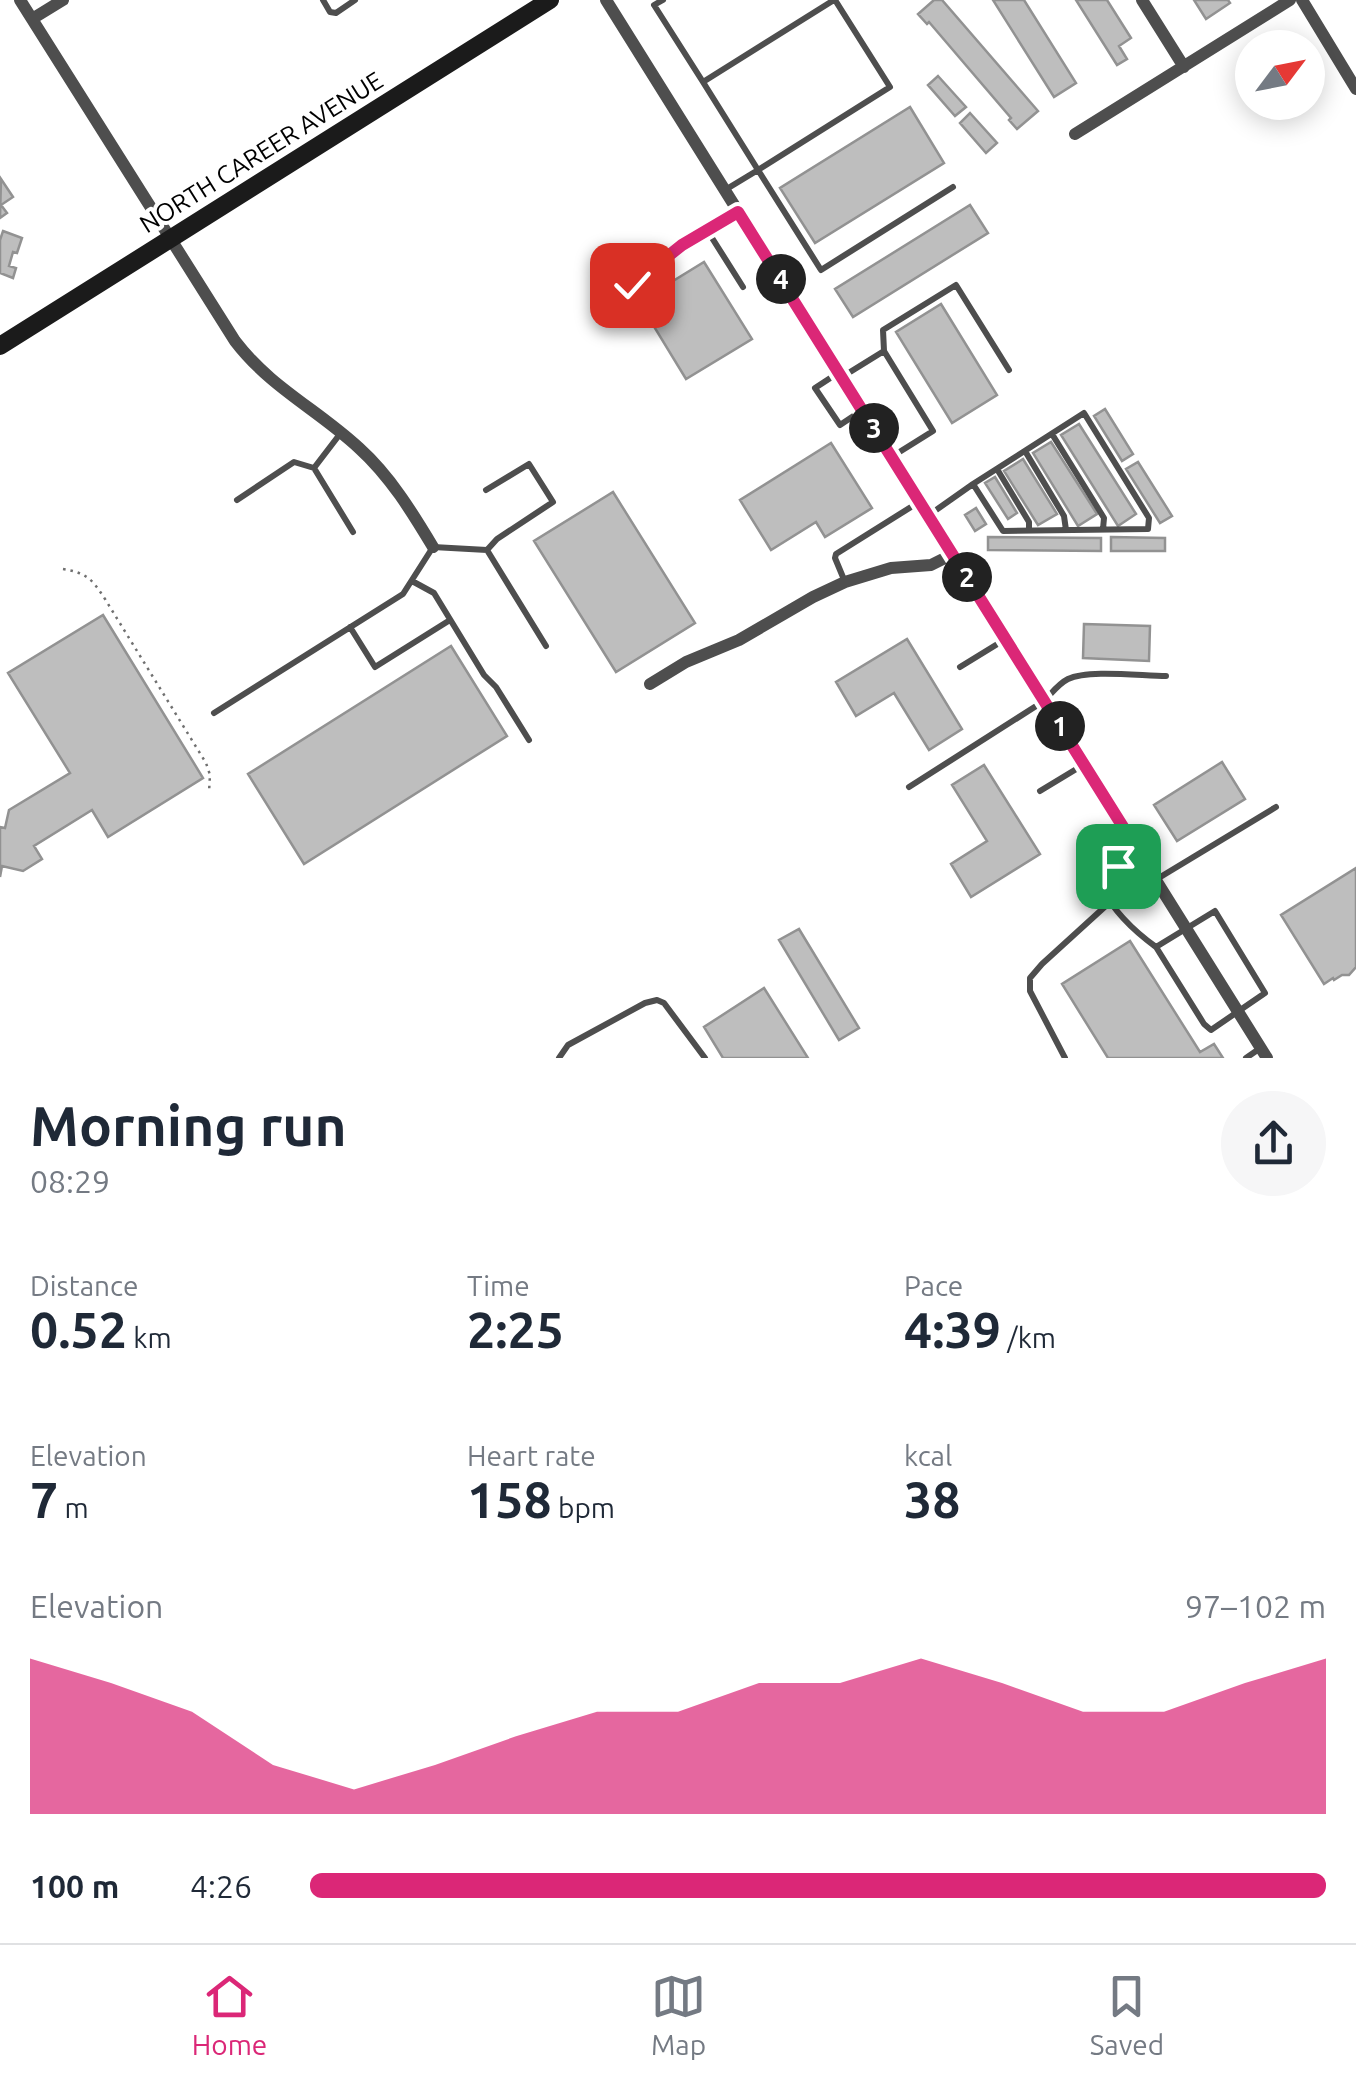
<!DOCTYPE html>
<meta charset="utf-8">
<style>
body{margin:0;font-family:Ubuntu,sans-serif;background:#f6f6f7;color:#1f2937;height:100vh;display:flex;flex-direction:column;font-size:38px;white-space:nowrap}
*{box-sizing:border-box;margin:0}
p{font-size:32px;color:#747a83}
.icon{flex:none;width:55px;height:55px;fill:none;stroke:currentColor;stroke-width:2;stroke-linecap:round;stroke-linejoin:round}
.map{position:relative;height:1058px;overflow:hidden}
.panel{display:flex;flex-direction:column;background:#fff;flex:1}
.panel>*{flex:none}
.needle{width:65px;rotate:58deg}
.tools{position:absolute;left:1235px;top:30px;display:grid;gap:20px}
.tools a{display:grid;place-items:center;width:90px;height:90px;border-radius:50%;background:#fff;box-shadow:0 5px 25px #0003;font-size:50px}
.pin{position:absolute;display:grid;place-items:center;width:85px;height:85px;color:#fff;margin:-42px;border-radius:20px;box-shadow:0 5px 15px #0006}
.km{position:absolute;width:50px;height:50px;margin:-25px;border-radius:50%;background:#222;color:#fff;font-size:28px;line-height:50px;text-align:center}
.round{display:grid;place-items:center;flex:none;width:105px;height:105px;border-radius:52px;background:#f6f6f7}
.headline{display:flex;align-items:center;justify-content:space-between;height:170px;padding:0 30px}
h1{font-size:55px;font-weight:700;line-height:75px}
.stats{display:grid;grid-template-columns:repeat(3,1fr);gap:15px;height:170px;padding:10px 30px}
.stats div{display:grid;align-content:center}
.stats b{font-size:50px;font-weight:700}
.stats small{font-size:28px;font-weight:400}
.stats p{font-size:28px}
.chart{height:280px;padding:20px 30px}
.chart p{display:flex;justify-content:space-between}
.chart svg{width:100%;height:180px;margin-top:10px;fill:#db2777;opacity:.7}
ul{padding:0 30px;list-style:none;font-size:32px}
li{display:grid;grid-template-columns:160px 120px 1fr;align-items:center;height:75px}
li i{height:25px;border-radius:12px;background:#db2777}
.menu{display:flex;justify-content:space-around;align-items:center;height:140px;border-top:2px solid #e0e1e3;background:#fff;font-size:28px;color:#747a83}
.menu a{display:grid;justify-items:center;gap:5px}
.menu .selected{color:#db2777}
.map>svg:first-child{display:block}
</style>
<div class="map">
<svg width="1356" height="1058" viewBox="0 0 1356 1058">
<rect width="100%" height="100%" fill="#fff"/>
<path fill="#bebebe" stroke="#929292" stroke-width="2.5" d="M934,0H942L1038,111L1017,129L1009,120L1011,118L929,22L927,24L918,14Z
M993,0H1024L1076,83L1054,97Z
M1076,0H1107L1131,38L1119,46L1127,59L1117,65Z
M1194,0H1228L1230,3L1206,19Z
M938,76L966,107L955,116L928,85Z
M910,107L944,163L815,243L780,188Z
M970,113L997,143L986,153L960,123Z
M1,179L13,197L1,205L7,213L0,218Z
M970,205L988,233L853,317L835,289Z
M3,231L22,238L17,253L13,252L9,266L16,268L13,278L0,273V240Z
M704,262L752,339L686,379L639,302Z
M941,304L997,395L952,423L896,332Z
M1105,409L1133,454L1122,461L1094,416Z
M1079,424L1136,514L1118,526L1061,435Z
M1051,442L1097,514L1078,526L1033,453Z
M831,443L872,508L825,537L816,522L771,550L740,500Z
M1023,459L1057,514L1038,525L1004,471Z
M1138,462L1172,516L1160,523L1126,469Z
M995,477L1017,513L1008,519L985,483Z
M613,492L695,623L616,672L534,541Z
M976,508L986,524L975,531L965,515Z
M988,537L1101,538V551L988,550Z
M1111,537L1165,538V551H1111Z
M103,615L203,778L108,837L92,810L34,846L42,859L23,871L2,866L0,877V827L5,828L9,810L70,773L8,673Z
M1084,624L1150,626L1149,661L1083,658Z
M907,639L962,729L929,750L894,693L856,716L836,682Z
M451,646L507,736L304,864L248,774Z
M1222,762L1245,799L1177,841L1154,805Z
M984,765L1040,854L971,897L951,864L987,841L952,785Z
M1356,868V967L1349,975H1342L1334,980L1333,978L1324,984L1281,915Z
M799,929L859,1028L839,1040L779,940Z
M1130,941L1200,1052L1214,1044L1223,1058H1108L1062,984Z
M764,988L808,1058H723L704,1027Z"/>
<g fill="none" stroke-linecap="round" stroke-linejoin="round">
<path stroke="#707070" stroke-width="2.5" stroke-dasharray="2.5 5" stroke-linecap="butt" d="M63,569C87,573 92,579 105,599L206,763L210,775L209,792"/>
<path stroke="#4e4e4e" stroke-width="6" d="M323,0L330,12L336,13L355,0
M663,0L654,5L703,82L834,0
M703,82L758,170L890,87L835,0
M725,190L758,170L821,270L953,187
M707,230L743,287
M632,285L682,245L737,212
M884,351L883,330L956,285L1009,370
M838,373L815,388L840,425L861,411
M842,377L884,351L933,431L893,456
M1052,434L1104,518L1103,529
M1025,451L1064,516L1066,530
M314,468L353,532
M997,469L1029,522V530
M486,490L529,464L553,502L497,539L487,550
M237,500L294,462L314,468L340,434
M929,515L973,484L1084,413L1149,518L1148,529L1003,531L973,484
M412,581L434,593L484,675L496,687L529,740
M845,582L835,558L836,554L919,502
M350,627L375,667L450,620
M960,667L1004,640
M214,713L403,594L433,547L487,550L546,646
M909,787L1044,701C1052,693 1058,684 1068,679C1088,669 1142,676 1166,676
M1040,791L1083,765
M1138,854L1107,872L1102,888C1114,912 1134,931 1156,947L1215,911L1265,993L1211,1030L1204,1024L1156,947
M1157,879L1276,807
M559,1058L568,1045L645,1003L657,1000L664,1003L705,1058
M1065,1058L1030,991V978L1042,964L1109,903
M1246,1058L1259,1049"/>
<path stroke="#4e4e4e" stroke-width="12" d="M20,0L235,341C271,388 317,409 359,448C390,476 412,512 433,547
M606,0L1267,1058
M1142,0L1184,67
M1302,0L1356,89
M32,19L63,0
M1075,134L1290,0
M650,684L686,662L739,640L813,597L845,582L891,568L931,565L953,554"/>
<path stroke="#1b1b1b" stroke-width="18" d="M0,346L550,0"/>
</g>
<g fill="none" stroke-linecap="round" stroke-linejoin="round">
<defs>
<path id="route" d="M632,285L682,245L738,212L1140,854L1118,866"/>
</defs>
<use href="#route" stroke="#fff" stroke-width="20"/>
<use href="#route" stroke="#db2777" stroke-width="12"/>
</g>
<g text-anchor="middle" stroke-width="8" stroke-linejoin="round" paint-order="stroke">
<g font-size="25" fill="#000" stroke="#fff">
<text transform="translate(261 152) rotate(-32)" y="9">NORTH CAREER AVENUE</text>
</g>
</g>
</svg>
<div class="tools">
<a><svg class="needle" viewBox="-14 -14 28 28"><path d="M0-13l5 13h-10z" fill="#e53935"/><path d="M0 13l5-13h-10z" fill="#747a83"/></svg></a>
</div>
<div class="pin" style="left:1118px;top:866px;background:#1e9e55"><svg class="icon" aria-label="arrive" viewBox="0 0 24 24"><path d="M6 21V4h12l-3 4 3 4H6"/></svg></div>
<div class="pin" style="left:632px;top:285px;background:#d93025"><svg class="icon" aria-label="check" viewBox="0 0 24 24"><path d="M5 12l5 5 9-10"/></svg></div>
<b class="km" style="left:1060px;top:726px">1</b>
<b class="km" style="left:967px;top:577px">2</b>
<b class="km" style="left:874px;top:428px">3</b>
<b class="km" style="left:781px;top:279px">4</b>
</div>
<section class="panel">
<div class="headline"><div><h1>Morning run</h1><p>08:29</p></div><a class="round"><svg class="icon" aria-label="share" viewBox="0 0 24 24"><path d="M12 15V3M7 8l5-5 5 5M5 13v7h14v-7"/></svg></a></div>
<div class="stats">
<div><p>Distance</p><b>0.52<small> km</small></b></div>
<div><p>Time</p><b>2:25</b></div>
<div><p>Pace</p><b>4:39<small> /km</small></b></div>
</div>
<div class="stats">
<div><p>Elevation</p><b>7<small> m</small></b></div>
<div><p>Heart rate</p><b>158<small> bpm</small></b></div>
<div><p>kcal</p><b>38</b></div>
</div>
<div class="chart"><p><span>Elevation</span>97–102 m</p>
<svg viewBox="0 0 160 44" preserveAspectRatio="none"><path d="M0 44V6L10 12L20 19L30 32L40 38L50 32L60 25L70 19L80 19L90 12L100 12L110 6L120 12L130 19L140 19L150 12L160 6V44z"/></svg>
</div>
<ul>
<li><b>100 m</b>4:26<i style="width:100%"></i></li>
</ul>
</section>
<nav class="menu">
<a class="selected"><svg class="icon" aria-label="home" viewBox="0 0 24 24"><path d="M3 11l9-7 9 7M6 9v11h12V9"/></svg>Home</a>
<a><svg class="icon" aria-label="map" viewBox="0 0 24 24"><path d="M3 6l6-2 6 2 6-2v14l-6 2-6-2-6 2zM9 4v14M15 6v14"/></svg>Map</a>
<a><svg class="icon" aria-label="saved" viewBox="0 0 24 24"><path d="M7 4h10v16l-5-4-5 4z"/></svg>Saved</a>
</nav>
